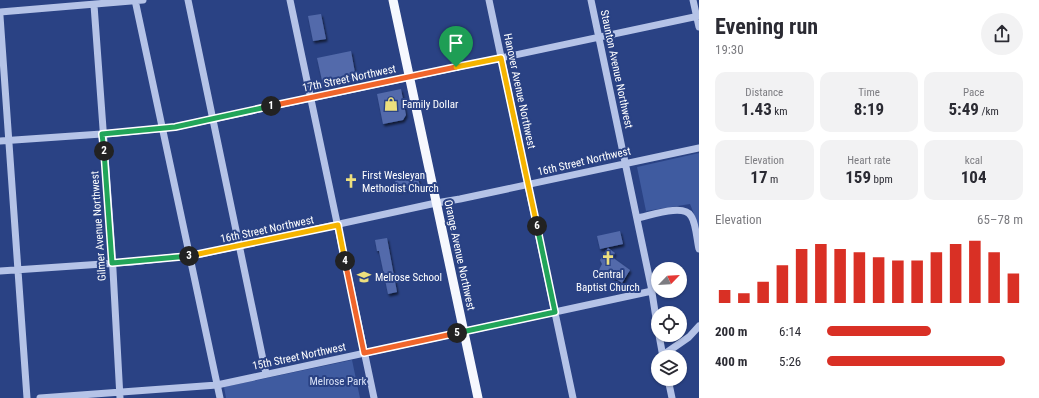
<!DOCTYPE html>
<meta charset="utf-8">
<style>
body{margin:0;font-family:"Roboto Condensed",sans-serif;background:#f2f2f3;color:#2b2b33;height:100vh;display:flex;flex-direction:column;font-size:15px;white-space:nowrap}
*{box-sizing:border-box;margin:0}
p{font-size:13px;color:#7c7c81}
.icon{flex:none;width:22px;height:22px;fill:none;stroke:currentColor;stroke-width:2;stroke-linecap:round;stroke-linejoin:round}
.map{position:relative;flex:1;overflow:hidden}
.drawer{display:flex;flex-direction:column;background:#fff;width:340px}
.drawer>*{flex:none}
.needle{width:26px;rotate:65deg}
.controls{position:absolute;left:651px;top:262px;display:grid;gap:8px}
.controls a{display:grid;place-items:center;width:36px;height:36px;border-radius:50%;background:#fff;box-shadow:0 1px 3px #0004;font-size:20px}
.pin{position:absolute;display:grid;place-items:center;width:34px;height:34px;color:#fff;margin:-41px -17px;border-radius:50% 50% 50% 0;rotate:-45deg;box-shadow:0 0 4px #0007}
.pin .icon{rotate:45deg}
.km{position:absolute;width:20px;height:20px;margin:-10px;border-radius:50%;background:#222;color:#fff;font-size:11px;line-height:20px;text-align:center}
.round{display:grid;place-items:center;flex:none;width:42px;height:42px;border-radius:21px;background:#f2f2f3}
.overview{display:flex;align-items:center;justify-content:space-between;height:68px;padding:0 16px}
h1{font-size:22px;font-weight:700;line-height:30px}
.figures{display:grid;grid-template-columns:repeat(3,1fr);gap:6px;height:68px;padding:4px 16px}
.figures div{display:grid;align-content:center;border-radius:10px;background:#f2f2f3;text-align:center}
.figures b{font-size:17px;font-weight:700}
.figures small{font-size:11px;font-weight:400}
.figures p{font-size:11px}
.chart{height:112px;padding:8px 16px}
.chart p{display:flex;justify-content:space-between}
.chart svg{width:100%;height:72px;margin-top:4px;stroke:#d93025;stroke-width:6}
ul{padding:0 16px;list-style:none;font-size:13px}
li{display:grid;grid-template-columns:64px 48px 1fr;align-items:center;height:30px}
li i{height:10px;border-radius:5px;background:#d93025}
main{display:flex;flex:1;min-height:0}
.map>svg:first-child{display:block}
</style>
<main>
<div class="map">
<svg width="699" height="398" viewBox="0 0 699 398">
<defs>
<filter id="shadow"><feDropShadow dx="1.5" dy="2.5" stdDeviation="1" flood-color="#0009"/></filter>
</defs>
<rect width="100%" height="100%" fill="#2a4284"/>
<path fill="#3f5ba0" d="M699,153V235L694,214L690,204L646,211L637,167Z
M352,360L360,398H226L224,387Z"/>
<path fill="#536bab" filter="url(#shadow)" d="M321,14L326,39L313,41L308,16Z
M351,51L356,78L323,85L317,58Z
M401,89L406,115L403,120L383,124L377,94Z
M417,175L420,186L397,191L395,180Z
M620,231L623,244L600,249L597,236Z
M387,238L397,292L388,294L379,251H377L375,240Z
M608,248L615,253L612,257L630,270L622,283L604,271L602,272L599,270L602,264L600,260Z"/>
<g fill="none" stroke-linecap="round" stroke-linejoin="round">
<path stroke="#b5c3e7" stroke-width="7" d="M135,0L220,398
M188,0L266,374
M290,0L374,398
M489,0L573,398
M591,0L651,286L658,331
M693,0L699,27
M94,5L112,252L120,398
M0,12L143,0
M0,16L27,398
M0,141L116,133L175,127L699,16
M637,218C649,216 684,203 691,216C696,223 697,241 699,249
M0,271L132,262L201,254L436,203L460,199L699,148
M659,335L663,357
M663,355L689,337L699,326
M668,379L672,398
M40,398L217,385L652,291"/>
<path stroke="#f6f8fe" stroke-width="9" d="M393,0L478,398"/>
</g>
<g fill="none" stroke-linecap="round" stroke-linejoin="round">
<defs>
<path id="split-1" d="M271,106L456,67"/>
<path id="split-2" d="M104,151L102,134L175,127L271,106"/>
<path id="split-3" d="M104,151L112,263L189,256"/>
<path id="split-4" d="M189,256L338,225L345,261"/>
<path id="split-5" d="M345,261L364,353L457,333"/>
<path id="split-6" d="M457,333L555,312L537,226"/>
<path id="split-7" d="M456,67L501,58L537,226"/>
</defs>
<use href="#split-1" stroke="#fff" stroke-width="8"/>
<use href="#split-2" stroke="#fff" stroke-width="8"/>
<use href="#split-3" stroke="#fff" stroke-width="8"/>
<use href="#split-4" stroke="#fff" stroke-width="8"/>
<use href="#split-5" stroke="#fff" stroke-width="8"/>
<use href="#split-6" stroke="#fff" stroke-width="8"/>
<use href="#split-7" stroke="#fff" stroke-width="8"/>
<use href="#split-1" stroke="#f0652b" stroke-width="5"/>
<use href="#split-2" stroke="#22a559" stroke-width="5"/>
<use href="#split-3" stroke="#22a559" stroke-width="5"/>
<use href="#split-4" stroke="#f5b400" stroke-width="5"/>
<use href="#split-5" stroke="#f0652b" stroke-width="5"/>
<use href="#split-6" stroke="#22a559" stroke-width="5"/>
<use href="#split-7" stroke="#f5b400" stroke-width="5"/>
</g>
<defs>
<symbol id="shop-bare" viewBox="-9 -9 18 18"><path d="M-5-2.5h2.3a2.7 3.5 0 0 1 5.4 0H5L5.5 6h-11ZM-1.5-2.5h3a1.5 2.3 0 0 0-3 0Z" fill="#eddf7d" stroke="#2a4284" stroke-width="2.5" paint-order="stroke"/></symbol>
<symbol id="church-bare" viewBox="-9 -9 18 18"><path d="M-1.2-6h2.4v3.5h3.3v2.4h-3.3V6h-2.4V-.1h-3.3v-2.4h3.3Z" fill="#eddf7d" stroke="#2a4284" stroke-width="2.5" paint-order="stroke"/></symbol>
<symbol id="school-bare" viewBox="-9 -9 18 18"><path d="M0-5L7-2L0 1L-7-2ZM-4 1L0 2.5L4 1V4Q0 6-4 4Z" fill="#eddf7d" stroke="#2a4284" stroke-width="2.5" paint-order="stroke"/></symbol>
</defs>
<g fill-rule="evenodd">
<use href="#shop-bare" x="381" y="94" width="20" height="20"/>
<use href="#church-bare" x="341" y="171" width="20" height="20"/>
<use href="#church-bare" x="598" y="248" width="20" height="20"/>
<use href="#school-bare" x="354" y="267" width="20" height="20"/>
</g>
<g text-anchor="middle" stroke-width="4" stroke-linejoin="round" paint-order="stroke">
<g font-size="11" fill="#fff" stroke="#2a4284">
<text transform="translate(617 69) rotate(78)" y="4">Staunton Avenue Northwest</text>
<text transform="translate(349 78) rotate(-12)" y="4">17th Street Northwest</text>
<text transform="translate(520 91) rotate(78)" y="4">Hanover Avenue Northwest</text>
<text transform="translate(584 161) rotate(-13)" y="4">16th Street Northwest</text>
<text transform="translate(98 226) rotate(-94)" y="4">Gilmer Avenue Northwest</text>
<text transform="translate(267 229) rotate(-12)" y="4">16th Street Northwest</text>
<text transform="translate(460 255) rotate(78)" y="4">Orange Avenue Northwest</text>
<text transform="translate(299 356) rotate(-12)" y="4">15th Street Northwest</text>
</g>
<g font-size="11" fill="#fff" stroke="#2a4284" text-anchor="start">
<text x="402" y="108">Family Dollar</text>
<text x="362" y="179">First Wesleyan<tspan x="362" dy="13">Methodist Church</tspan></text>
<text x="608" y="278" text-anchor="middle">Central<tspan x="608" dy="13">Baptist Church</tspan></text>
<text x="375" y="281">Melrose School</text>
</g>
<g font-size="11" fill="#d8e1f6" stroke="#2a4284">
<text x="338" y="385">Melrose Park</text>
</g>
</g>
</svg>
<div class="controls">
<a><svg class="needle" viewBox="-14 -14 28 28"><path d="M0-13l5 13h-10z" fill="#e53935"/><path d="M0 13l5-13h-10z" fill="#7c7c81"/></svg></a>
<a><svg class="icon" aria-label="locate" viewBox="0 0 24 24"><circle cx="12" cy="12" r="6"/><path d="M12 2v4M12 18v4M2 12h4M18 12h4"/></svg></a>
<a><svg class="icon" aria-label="layers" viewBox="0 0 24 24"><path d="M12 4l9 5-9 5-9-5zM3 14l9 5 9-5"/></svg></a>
</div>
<div class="pin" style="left:456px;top:67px;background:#1e9e55"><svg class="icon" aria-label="arrive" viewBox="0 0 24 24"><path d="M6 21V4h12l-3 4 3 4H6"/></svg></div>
<b class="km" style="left:271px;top:106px">1</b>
<b class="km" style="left:104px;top:151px">2</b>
<b class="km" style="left:189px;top:256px">3</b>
<b class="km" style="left:345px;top:261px">4</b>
<b class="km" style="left:457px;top:333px">5</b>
<b class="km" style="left:537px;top:226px">6</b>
</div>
<section class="drawer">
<div class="overview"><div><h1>Evening run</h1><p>19:30</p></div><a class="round"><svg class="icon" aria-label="share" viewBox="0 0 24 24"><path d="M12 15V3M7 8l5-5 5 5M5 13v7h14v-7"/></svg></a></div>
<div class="figures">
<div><p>Distance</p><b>1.43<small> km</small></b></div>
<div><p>Time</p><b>8:19</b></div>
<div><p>Pace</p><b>5:49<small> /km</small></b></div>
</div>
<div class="figures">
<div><p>Elevation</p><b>17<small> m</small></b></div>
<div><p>Heart rate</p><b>159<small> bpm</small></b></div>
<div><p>kcal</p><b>104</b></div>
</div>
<div class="chart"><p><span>Elevation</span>65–78 m</p>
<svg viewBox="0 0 160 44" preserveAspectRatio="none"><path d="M5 44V36M15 44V38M25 44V31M35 44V21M45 44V11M55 44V8M65 44V11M75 44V13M85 44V16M95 44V18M105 44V18M115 44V13M125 44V8M135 44V6M145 44V13M155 44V26"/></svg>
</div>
<ul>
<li><b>200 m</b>6:14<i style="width:53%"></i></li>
<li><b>400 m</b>5:26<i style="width:91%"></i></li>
</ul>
</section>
</main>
